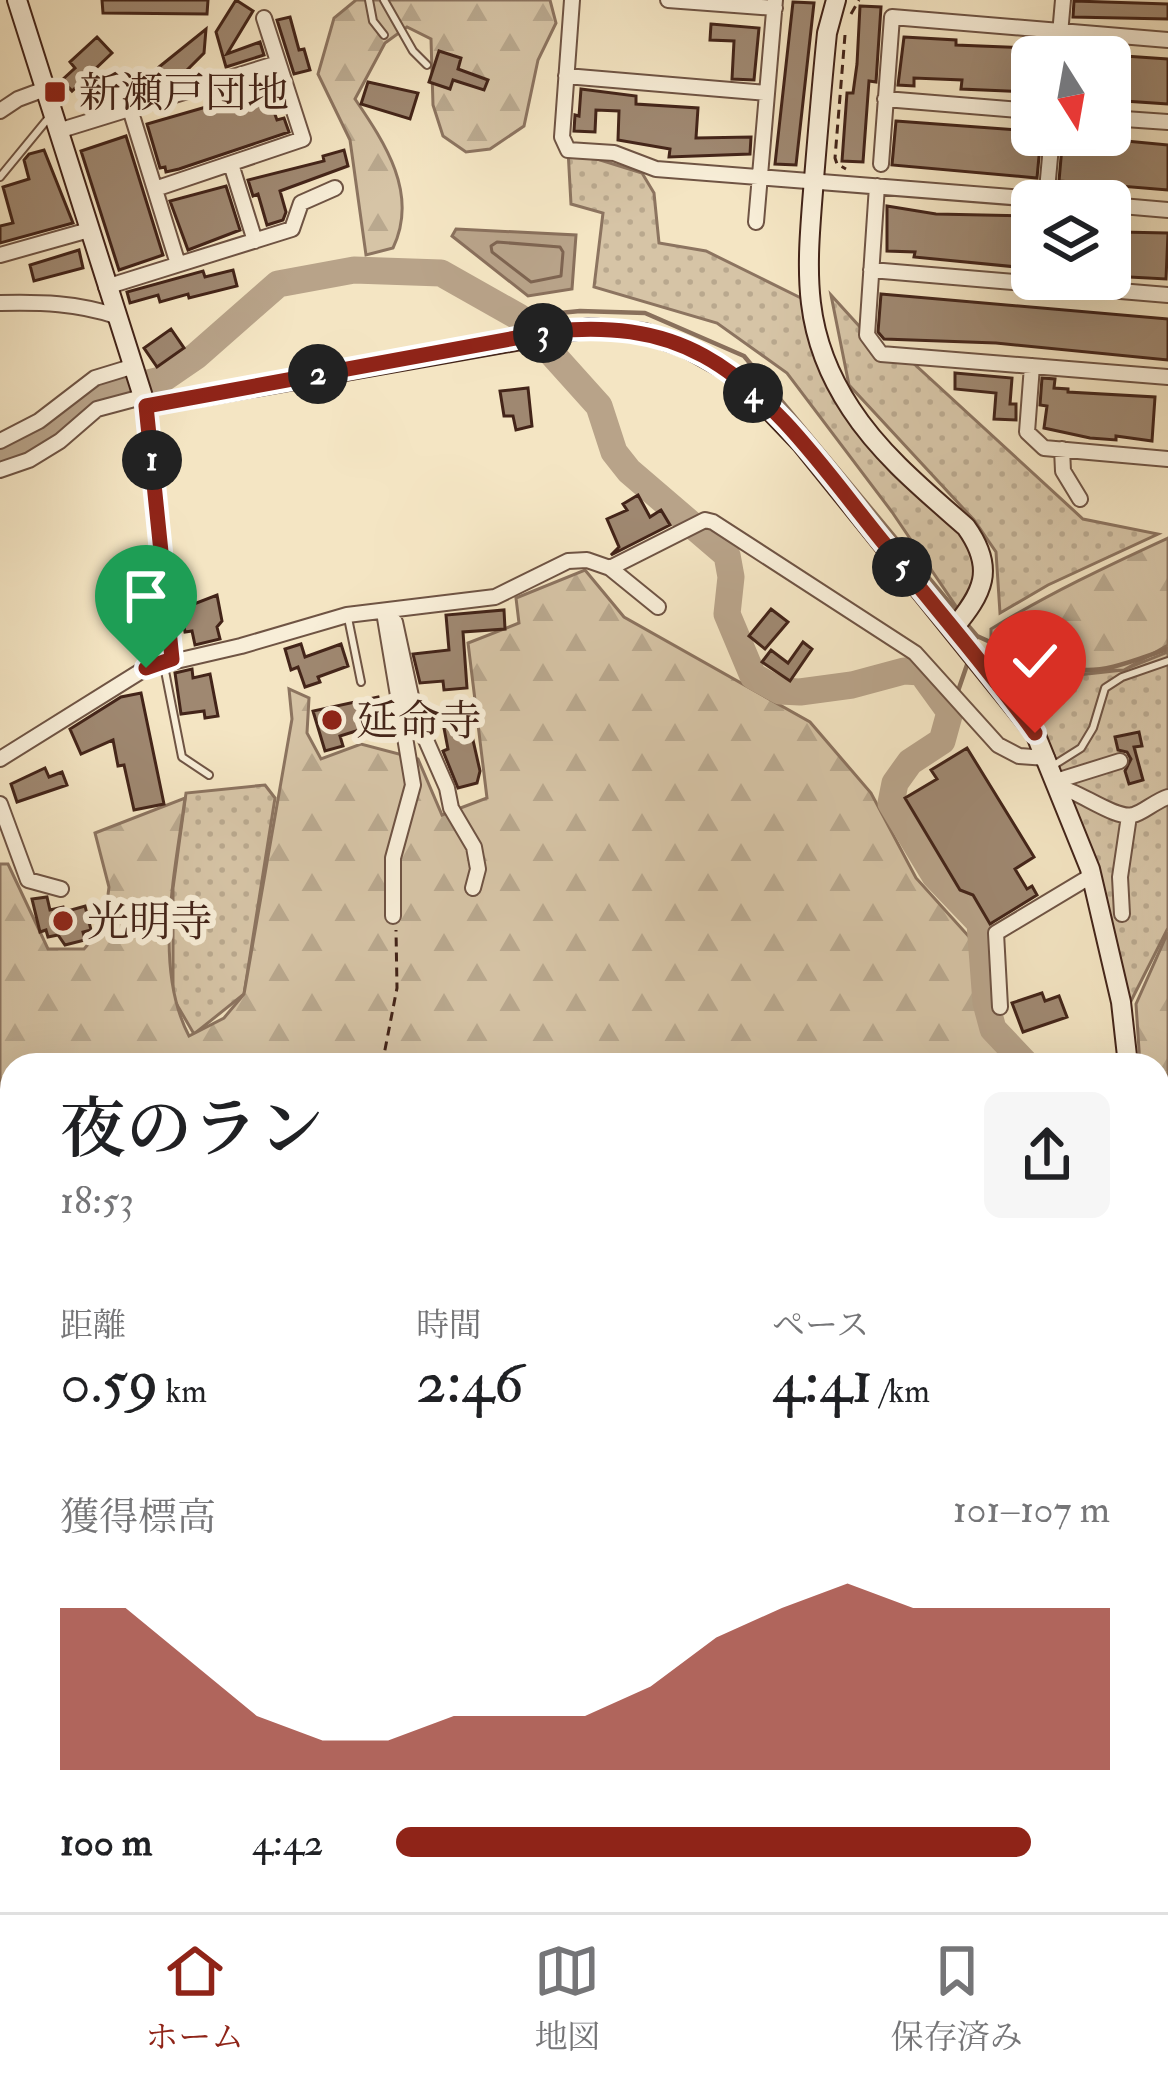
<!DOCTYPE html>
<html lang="ja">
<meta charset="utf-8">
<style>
body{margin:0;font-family:"IM FELL Double Pica","Noto Serif JP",serif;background:#f6f6f6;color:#202124;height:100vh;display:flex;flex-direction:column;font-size:45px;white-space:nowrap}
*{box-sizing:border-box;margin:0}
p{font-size:39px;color:#757577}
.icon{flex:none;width:66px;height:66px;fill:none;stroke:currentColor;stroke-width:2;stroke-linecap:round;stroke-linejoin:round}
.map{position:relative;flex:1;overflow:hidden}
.panel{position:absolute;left:0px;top:1053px;width:1170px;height:861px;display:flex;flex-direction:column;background:#fff;border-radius:36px 36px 0 0;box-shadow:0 12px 48px #0002}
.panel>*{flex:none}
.needle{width:78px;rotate:169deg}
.controls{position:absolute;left:1011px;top:36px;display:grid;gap:24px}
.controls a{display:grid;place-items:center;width:120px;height:120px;border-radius:18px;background:#fff;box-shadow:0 12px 48px #0002;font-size:60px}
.pin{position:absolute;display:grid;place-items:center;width:102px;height:102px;color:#fff;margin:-123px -51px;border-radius:50% 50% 50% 0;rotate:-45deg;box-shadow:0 0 12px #0007}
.pin .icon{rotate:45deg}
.km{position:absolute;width:60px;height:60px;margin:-30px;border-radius:50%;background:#222;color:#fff;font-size:33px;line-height:60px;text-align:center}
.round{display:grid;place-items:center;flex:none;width:126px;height:126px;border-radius:18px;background:#f6f6f6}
.head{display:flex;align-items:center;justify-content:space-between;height:204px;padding:0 60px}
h1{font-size:66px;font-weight:600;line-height:90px}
.figures{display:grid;grid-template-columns:repeat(3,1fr);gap:18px;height:204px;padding:12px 60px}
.figures div{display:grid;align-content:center}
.figures b{font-size:60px;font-weight:600}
.figures small{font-size:33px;font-weight:400}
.figures p{font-size:33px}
.chart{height:336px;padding:24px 60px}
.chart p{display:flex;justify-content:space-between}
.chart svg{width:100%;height:216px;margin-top:12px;fill:#8f2418;opacity:.7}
ul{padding:0 60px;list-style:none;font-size:39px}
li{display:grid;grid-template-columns:192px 144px 1fr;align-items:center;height:90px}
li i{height:30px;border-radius:15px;background:#8f2418}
.menu{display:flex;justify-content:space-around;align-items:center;height:168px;border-top:3px solid #e0e0e0;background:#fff;font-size:33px;color:#757577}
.menu a{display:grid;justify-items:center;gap:6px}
.menu .active{color:#8f2418}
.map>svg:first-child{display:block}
</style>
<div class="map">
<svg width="1168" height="1912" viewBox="0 0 1168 1912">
<defs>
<pattern id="grass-dots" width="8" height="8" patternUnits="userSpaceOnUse" patternTransform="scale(3)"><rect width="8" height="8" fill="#d6c4a6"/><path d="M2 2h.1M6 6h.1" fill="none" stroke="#b9a88e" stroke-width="1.8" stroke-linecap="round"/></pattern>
<pattern id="forest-firs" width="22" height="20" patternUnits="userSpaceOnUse" patternTransform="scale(3)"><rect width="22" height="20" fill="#d6c4a6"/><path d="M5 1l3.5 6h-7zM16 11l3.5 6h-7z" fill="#b9a88e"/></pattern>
</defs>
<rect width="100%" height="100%" fill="#f4e5c3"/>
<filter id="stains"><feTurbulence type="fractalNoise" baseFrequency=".00167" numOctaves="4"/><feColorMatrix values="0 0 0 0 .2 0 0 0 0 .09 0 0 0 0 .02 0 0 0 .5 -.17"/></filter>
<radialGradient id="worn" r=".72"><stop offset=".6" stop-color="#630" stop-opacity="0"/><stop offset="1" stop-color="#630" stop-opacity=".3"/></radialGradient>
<path fill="url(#grass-dots)" stroke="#8c7460" stroke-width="3" d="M568,150L642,173L654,193L659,243L706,251L803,299L843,397L976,541L979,577L960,612L892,512L787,373L717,323L594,287L603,213L571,204Z
M831,295L860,327L883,361L912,362L1083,519L1158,534L1048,585L1000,613L996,552L974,520L849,385Z
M1168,652V928L1130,1003L1079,818L1040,728L1060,677L1123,670Z
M265,785L275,798L244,994L194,1034L173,998V888L186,793Z"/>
<path fill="url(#forest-firs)" stroke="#8c7460" stroke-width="3" d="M356,0H550L556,23L538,60L524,126L490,149L466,152L443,136L433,105L431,39L407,27L385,43L355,99C385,143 419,194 393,248L366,255L350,140L318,74L334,18Z
M1168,538V645L1124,670L1059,672L991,645V629C1048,594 1107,566 1168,538Z
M585,570L624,617L810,722L871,793L916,878L972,940L1011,1065H12V1902H1158V1777L1168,1797V1912H0V864H8L48,949H84L104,926L109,887L95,833L185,798C175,873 153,967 189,1036L224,1018L244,994L292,719L289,689L309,698L307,733L321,759L361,744L418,759L442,815L487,798L468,643L519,623L516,598Z
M1168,932V1248L1158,1198V1065H1140L1136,1004Z"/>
<path fill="#b8a389" stroke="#89705c" stroke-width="3" d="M456,229L576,235L572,289L528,296L452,236Z"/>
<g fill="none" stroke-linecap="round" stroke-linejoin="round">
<path stroke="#7e6451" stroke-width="3" d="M497,242L560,247L563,252L561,276L531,282L492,252L491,246Z"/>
<path stroke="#89705c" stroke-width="4.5" d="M519,317L580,311L645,313L744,356L958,613
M965,622L977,636
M973,646L977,636C1007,650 1042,664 1076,669C1106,674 1140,658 1168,649
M958,691L968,662"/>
<path stroke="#b8a389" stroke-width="27" d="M0,458L37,441L79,406L106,393L161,380L196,356L278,284L354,270L441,273L519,317L599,406L614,452L629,471L727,555L731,577L727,614L753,676L780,691L800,692L852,685L904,671L921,672L950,712L942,741L910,762L895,783L891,803L935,876L980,923L986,1003L993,1029L1027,1065
M1158,1514L1168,1520"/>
</g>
<path fill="#9f8871" stroke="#432419" stroke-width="3" d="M102,0H208L207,14L103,13Z
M236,0L253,11L227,54L260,42L264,55L226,67L216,32Z
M1074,1L1168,4V19L1073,17Z
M793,2L814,3L796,165L775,164Z
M860,6L881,7L876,82L869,81L863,162L842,161L847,93H853L857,64Z
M290,17L299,50L304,49L310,70L294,74L277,20Z
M711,24L759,28L754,80L732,79L734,41L710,40Z
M206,29L204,53L174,83L159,67Z
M97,37L112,53L72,91L62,80L75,68L70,62Z
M904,37L956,40V45L1028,48V44L1048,45L1047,57H1032V92L961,89L962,80L914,78V86L898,85Z
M439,51L461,58L458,69L488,80L484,90L453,80L450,89L429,82Z
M1110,55L1168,59V104L1110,100Z
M368,82L418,93L410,119L361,104Z
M273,83L277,95L269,98L277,120L284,118L289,132L179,169L166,172L165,167L160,168L147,124L251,94Z
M581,89L636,96V104L698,108L696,138L751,137L750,154L669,157L670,149L618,140L619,111L596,110L595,132L574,131L575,115L579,116Z
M896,121L1032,131V135H1041L1037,178L892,165Z
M1063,135L1168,145V190L1059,181Z
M126,136L163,255L119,270L81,151Z
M44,150L73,223L0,243V226L13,223L3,187L29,179L24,160L29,154Z
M344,150L348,166L280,191L286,212L283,220L267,225L258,194L253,196L248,180L324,161L323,156Z
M226,186L240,230L188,250L170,201Z
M887,206L936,214L1031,216L1027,268L914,257L915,252L887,251Z
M1119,232L1168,233L1166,279L1111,276V259L1118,260Z
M79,250L83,268L34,281L30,265Z
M233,270L237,286L189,298L188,294L160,302L158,295L130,303L127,292L203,271L205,277Z
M881,294L1168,319V360L996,343L884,339L878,332Z
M171,329L184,348L157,367L144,348Z
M955,373L1012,378L1010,404H1016V420L994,419L996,393L955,389Z
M1042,378L1055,379L1054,388L1068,389V392L1155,397L1152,441L1116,436V440L1090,438L1044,428L1047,406L1040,405Z
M528,388L532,426L516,430L513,416H504L500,391Z
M638,495L650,517L661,510L670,525L611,555L619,547L607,519L627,510L623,504Z
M217,595L222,621L217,627L220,639L195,645L192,631L185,632L181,609Z
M771,609L788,622L765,649L749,636Z
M504,610L505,629L463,632L467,688L444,690L443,681L420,683L413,654L449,650L446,615Z
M803,642L812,649L790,681L762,662L771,650L788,663Z
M301,644L305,657L341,644L348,666L318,677L320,682L305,687L298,667L291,670L285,649Z
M192,669L193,678L210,674L218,716L205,718L204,711L181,714L175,673Z
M141,693L164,804L134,810L124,765L118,766L113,740L81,754L70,729L121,697Z
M378,697L385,722L340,736L343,746L325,751L313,711Z
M468,718L480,771L477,783L458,788L443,751L448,749L443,723Z
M1139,732L1142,746L1134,747L1143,780L1129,784L1125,771L1131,759L1127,752L1118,750L1115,737Z
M967,748L1034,857L1015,869L1027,889L1032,886L1037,895L990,924L973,895L960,890L905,798L937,779L931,770Z
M45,768L49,777L62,772L67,785L17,802L11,784Z
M47,897L50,910L63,907L64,912L85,906L91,930L83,932L85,940L65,945L58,935L48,937L46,930L40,932L32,899Z
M1042,993L1045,1001L1059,996L1067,1017L1023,1032L1012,1003Z"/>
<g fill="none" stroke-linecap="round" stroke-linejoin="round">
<defs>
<path id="lane" d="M369,0L373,21L384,35
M384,0L413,51L427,65
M0,177L51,115
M348,618L361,682
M164,666L182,757L209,775
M1054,765L1081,748L1093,728L1105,688L1122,677L1168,661"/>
<path id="street" d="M572,0L562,137L568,150L614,153L656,169L1061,201
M668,0L775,8
M1058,57L1063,0
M566,76L767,93
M885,99L1032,111
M130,109L178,264
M0,111L18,99L45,89
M1110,118L1168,122
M58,131L278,63
M231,164L255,241
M881,164L892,17L1168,40
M877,186L867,335L881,354L1168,377
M155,189L303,139L264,18
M1046,201L1052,135
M1110,205L1168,210
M756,222L775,0
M0,255L89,230
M871,270L1168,295
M106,287L292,229L301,203L335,188
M0,303C41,302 77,303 116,316
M1032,366L1027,432L1044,448L1168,459
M146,406L172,659
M0,441L39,421L95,378L131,367
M1062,449L1063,471L1080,499
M0,470L29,460L60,441L97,409L142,397
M610,568L705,520L713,522L915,653L998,745L1019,756L1047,758
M384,612L413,785L393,858V916
M395,622L415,715L447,788L451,808L474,847L478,869L473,888
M0,759L146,668L241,646L347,615L495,597L568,561L587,560L610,568L658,607
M1056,781L1120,761
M1059,787C1079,791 1116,820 1133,815C1143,813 1155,801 1168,797
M0,804L28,880L61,889
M1122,914L1120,877L1129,816
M1000,1007L996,933L1091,876"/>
<path id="secondary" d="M17,0L146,406L589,328L644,333L685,347L728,371L750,390L801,443L1035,733L1090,869L1121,1002L1128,1065
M836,0L827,33C822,82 818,130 814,179C807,267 799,331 851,409C881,455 925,491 966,527C996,569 983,593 953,629
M1158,1217L1168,1249"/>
</defs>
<use href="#lane" stroke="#6f5444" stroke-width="10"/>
<use href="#street" stroke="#6f5444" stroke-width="18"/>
<use href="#secondary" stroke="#432419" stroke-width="22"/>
<path stroke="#432419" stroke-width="3" stroke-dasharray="9 6" stroke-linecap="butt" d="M851,14L859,0
M845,35L835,158L837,164L846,169
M382,1065L397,988L396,930
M888,1902L891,1912
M62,1912L66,1902
M135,1912V1902"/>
<use href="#lane" stroke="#f8eed8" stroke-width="6"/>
<use href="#street" stroke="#f8eed8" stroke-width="14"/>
<use href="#secondary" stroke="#f8eed8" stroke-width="18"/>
</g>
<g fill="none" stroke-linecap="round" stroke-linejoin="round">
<defs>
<path id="route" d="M146,668L172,659L146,406L554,331C606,326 657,330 704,356C777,396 835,484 887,547C936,609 989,669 1035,733"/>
</defs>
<use href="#route" stroke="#fff" stroke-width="24"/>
<use href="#route" stroke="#8f2418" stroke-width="15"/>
</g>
<g fill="#8f2418" stroke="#f8eed8" stroke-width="4.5">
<rect x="43" y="80" width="24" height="24" rx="6"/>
<circle cx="332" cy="720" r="12"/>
<circle cx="63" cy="921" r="12"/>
</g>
<g text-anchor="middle" stroke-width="12" stroke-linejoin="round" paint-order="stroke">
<g font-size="42" fill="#432419" stroke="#f8eed8" text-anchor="start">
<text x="79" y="107">新瀬戸団地</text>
<text x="356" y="735">延命寺</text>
<text x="87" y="936">光明寺</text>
</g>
</g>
<rect width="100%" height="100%" filter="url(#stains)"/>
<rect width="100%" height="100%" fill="url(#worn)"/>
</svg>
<div class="controls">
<a><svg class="needle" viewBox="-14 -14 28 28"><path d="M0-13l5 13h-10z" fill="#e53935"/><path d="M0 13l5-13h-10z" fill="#757577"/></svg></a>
<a><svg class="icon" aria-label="layers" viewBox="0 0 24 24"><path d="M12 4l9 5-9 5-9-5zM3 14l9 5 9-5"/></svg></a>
</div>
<div class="pin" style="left:146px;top:668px;background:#1e9e55"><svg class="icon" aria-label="arrive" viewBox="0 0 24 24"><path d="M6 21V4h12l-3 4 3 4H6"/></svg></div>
<div class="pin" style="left:1035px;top:733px;background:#d93025"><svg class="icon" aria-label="check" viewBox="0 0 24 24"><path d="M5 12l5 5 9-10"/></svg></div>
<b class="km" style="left:152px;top:460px">1</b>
<b class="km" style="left:318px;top:374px">2</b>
<b class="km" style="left:543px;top:333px">3</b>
<b class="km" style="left:753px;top:393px">4</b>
<b class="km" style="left:902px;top:567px">5</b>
<section class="panel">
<div class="head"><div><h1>夜のラン</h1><p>18:53</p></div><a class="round"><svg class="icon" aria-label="share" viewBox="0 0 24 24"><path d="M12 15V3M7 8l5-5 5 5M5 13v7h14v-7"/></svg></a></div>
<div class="figures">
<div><p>距離</p><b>0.59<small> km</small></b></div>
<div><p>時間</p><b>2:46</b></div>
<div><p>ペース</p><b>4:41<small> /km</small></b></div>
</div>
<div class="chart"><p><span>獲得標高</span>101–107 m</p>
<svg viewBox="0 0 160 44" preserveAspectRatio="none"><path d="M0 44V11L10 11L20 22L30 33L40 38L50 38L60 33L70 33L80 33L90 27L100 17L110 11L120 6L130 11L140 11L150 11L160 11V44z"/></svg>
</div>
<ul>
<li><b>100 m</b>4:42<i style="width:89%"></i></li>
</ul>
</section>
</div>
<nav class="menu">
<a class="active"><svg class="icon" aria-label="home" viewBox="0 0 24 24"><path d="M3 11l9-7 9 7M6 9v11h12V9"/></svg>ホーム</a>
<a><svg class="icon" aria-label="map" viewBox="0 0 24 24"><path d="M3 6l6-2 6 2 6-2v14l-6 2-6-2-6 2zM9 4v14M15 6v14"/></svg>地図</a>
<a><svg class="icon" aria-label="saved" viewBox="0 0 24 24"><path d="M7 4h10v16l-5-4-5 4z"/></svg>保存済み</a>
</nav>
